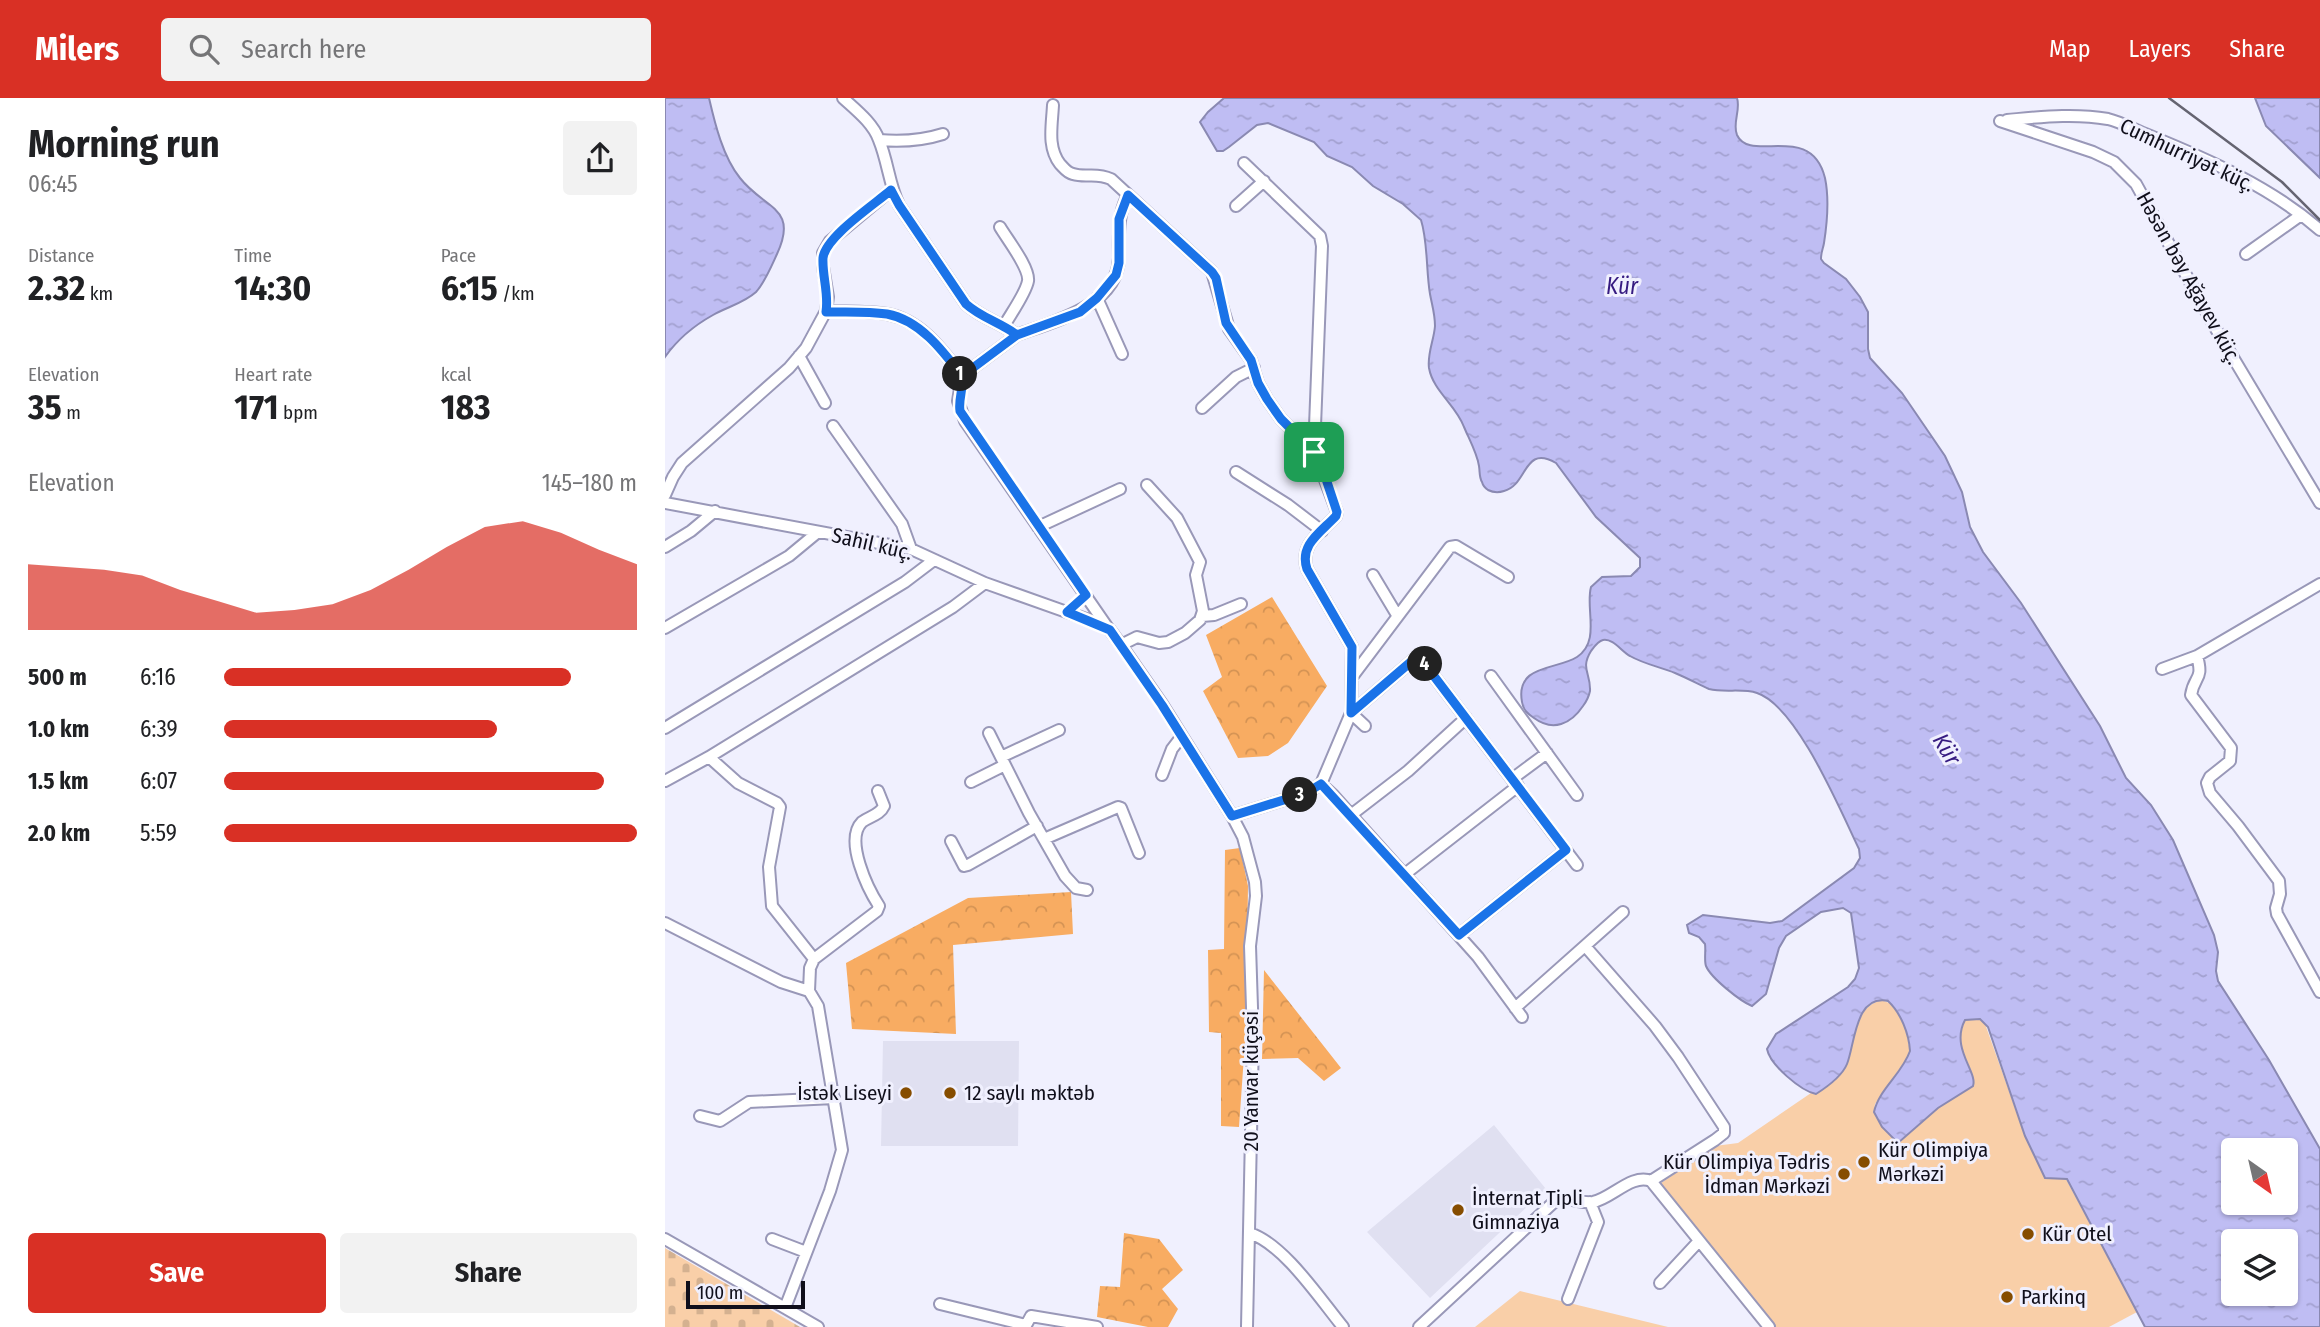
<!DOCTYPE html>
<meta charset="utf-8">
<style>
body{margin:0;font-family:"Fira Sans Condensed",sans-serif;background:#f2f2f2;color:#202124;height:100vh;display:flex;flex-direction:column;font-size:26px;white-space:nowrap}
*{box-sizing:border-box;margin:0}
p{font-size:23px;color:#757577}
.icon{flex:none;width:38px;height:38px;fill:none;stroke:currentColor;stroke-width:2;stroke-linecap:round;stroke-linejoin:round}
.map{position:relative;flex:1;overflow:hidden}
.drawer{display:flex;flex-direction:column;background:#fff;width:665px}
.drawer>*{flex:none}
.needle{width:46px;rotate:146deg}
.buttons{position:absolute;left:1556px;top:1040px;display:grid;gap:14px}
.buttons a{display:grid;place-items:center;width:77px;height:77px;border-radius:7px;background:#fff;box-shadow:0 2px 5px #0004;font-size:35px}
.scale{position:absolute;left:21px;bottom:18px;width:119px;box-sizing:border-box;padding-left:7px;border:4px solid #100f1b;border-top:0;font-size:19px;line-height:24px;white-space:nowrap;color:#100f1b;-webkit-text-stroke:5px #f0f0fe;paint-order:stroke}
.pin{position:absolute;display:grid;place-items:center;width:60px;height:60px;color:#fff;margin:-30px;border-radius:14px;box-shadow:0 4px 10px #0006}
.km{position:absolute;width:35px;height:35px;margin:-18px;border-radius:50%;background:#222;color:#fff;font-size:19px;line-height:35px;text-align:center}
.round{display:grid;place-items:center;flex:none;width:74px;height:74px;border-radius:7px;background:#f2f2f2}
.head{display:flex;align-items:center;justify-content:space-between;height:119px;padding:0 28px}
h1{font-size:38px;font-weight:700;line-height:52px}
.metrics{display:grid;grid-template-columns:repeat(3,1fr);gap:10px;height:119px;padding:7px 28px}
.metrics div{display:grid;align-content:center}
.metrics b{font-size:35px;font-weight:700}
.metrics small{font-size:19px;font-weight:400}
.metrics p{font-size:19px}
.chart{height:196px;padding:14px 28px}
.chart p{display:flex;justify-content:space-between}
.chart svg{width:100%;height:126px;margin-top:7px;fill:#d93025;opacity:.7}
.button{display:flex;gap:14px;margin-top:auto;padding:14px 28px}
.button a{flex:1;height:80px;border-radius:7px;background:#d93025;color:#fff;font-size:28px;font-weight:700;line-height:80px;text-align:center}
.button a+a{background:#f2f2f2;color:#202124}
ul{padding:0 28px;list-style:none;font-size:23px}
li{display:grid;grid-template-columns:112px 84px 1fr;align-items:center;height:52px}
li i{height:18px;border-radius:9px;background:#d93025}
header{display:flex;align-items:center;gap:42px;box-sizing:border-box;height:98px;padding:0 35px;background:#d93025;color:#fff}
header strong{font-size:33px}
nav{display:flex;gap:38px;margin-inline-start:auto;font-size:24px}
.search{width:490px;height:63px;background:#f2f2f2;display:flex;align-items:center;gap:18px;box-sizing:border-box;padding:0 24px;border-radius:7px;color:#757577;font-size:26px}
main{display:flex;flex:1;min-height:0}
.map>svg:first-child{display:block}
</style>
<header>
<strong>Milers</strong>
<div class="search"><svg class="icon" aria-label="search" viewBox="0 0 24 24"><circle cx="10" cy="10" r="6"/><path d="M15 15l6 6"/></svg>Search here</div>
<nav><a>Map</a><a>Layers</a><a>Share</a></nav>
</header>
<main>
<section class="drawer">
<div class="head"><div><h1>Morning run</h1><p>06:45</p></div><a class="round"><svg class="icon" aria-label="share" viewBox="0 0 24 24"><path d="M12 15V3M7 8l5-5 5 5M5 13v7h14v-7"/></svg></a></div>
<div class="metrics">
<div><p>Distance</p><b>2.32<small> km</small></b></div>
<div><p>Time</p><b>14:30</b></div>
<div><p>Pace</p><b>6:15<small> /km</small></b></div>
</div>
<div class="metrics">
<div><p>Elevation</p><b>35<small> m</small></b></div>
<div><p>Heart rate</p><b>171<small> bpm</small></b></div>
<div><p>kcal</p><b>183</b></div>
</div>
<div class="chart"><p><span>Elevation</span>145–180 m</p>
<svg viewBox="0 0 160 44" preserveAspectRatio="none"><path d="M0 44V21L10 22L20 23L30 25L40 30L50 34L60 38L70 37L80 35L90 30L100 23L110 15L120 8L130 6L140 10L150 16L160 21V44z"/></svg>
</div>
<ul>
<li><b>500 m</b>6:16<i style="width:84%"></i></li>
<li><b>1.0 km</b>6:39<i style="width:66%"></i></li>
<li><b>1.5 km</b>6:07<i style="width:92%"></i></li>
<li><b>2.0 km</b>5:59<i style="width:100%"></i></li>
</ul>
<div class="button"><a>Save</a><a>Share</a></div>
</section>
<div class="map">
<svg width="1655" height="1229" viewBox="0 0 1655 1229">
<defs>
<pattern id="forest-crowns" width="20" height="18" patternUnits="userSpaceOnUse" patternTransform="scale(1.75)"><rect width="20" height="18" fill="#f8ac62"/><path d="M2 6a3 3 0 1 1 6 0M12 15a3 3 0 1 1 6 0" fill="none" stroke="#d49354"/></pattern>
<pattern id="cemetery-stones" width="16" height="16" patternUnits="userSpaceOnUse" patternTransform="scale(1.75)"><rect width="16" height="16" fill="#f9cfa8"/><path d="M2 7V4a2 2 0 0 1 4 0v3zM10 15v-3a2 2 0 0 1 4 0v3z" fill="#d4b190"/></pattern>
<pattern id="water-ripples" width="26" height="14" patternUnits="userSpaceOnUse" patternTransform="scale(1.75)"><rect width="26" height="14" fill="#bfbdf3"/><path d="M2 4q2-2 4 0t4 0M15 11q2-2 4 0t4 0" fill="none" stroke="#a3a1d0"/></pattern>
</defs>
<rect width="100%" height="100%" fill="#f0f0fe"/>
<path fill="#e0e0f1" d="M218,943H354L353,1048H216Z
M829,1027L881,1091L765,1200L702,1134Z"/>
<path fill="url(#forest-crowns)" d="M607,499L662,588L623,645L603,658L573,660L538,593L557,579L541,537Z
M575,750L583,788L581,929L574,1029L556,1028V935L544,934L543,852L559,851L560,752Z
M406,794L408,836L288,847L291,936L187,931L181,865L303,800Z
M599,872L676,970L659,983L633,960L597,961Z
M459,1135L494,1141L518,1172L497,1191L513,1211L503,1229H483L432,1219L435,1188L455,1189Z"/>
<path fill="url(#cemetery-stones)" d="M0,1150L135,1229H0Z"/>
<path fill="#f9cfa8" d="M1217,902L1226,906L1233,915L1241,933L1245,953L1242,960L1210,1006L1209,1014L1223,1036L1251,1030L1273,1010L1308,988C1312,968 1286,953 1300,922L1311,920L1319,923L1360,1038L1401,1081L1472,1214L1444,1229H1110L996,1085L1050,1048L1073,1045L1146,995L1151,996C1161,989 1173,981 1179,970C1193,948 1185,910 1217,902Z
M855,1193L1003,1229H810Z"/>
<path fill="url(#water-ripples)" stroke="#8a89b2" stroke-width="2" fill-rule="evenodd" d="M0,0H44C50,26 58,59 75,80C99,111 134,109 112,156C106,169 100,184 91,194C79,205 62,209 48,217C30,227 12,242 0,259Z
M559,0H1072C1076,12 1067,25 1072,37C1085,66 1146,23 1160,80C1164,99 1162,126 1159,145C1158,151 1156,154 1156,161L1159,165L1181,181L1195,199L1203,214V251L1205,260L1237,295L1280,358L1297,394L1305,429L1318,454L1356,505L1435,628L1461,680L1486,707L1508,742L1549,837L1553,854L1551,873L1553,883L1604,962L1655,1051V1229H1480L1402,1081L1380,1080L1360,1038L1323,929L1315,921L1300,922C1285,950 1313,974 1308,988L1273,1010L1233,1045L1217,1029L1209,1014C1214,991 1237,976 1245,953C1244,936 1236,915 1223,903C1190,896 1190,946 1182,966C1177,978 1162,989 1151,996C1136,993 1105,967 1102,951L1111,936L1183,889L1190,881L1194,870L1186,815L1178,810L1156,814L1121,838L1114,850L1101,896L1087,908C1075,903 1046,880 1041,868C1039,863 1041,852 1040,846L1034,839L1024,835L1022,827L1038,817L1105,825L1117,823L1189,770L1195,760L1194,751C1176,714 1132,608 1092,595C1077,590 1060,595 1044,591C1033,586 1022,580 1010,575C995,569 979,566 965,558C957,554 948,540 938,542C933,543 929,549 926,553C915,571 926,575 925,593C924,598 921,604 918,608C906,626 888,634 869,620C863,616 858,612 857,604C850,566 892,572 912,559C936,543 920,511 926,489L937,479L966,478L975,469V460L931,419L891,365C858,346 863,387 839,393C833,395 829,395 823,392C820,390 818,388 817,384C814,379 815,374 814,368C812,355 804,341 799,329C791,307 768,293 764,270C762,256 769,242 770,228C770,216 767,207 765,196C761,173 763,144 756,122L738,106L708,88L687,69L662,58L649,44L603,25L592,27L564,49L558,53H552L535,24L543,14ZM1568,1052H1620V1104H1568ZM1568,1143H1620V1195H1568Z
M1590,0H1655V80L1601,28Z"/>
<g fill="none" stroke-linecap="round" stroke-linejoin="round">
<defs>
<path id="minor" d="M178,0C191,12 208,25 214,42C223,64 224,86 234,107L301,206C315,219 336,225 352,237C387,224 453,208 454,160C454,137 452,118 463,97
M388,7C387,28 382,49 395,66C399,70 402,75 408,76C421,80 431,74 446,81L547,174L564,231L586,262L593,285L602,301L616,321L650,355L672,414L671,418C655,435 634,447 642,471L687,549L686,615L656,686L641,695L567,718
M1342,22C1376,19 1409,15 1443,21C1456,24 1470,32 1483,37C1542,61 1606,89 1655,132
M1335,23L1428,54L1449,64L1471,86L1548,226L1655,405
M214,42C237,44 256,43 278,36
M579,65L655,138L657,148L649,354
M571,108L599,83
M335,129C342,141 365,170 363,183C361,195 345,217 339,228
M1581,156L1636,117
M432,200L457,256
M161,213C181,214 202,213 222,216C256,222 278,253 297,278L293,303L300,323L443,530
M134,258L160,305
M297,278L352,237
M537,310L571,279L589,270
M168,328L237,426L246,451
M571,374L623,407L657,433
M0,397L8,379L17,365L124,270L141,250L161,213L163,199L158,169V155L165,143L226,92
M0,405L246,451L320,485L427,523L445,532L456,547L497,606L567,718L578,739L590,784L591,798L585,848L588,940L582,1229
M373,429L455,391
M0,449L26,433L50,413
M708,477L732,517
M1655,486L1532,558C1539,583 1529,577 1526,597L1566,650L1565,663L1545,679L1542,685L1545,695L1573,728L1614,783L1615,796L1611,810L1612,816L1655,894
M537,518L549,517L576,506
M0,530L124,458L153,434
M456,547L472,539L494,545L503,544L520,535L535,522L538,513L531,477L535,464L512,420L482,387
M1497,571L1532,558
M826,578L912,697
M687,579L785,449L791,448L843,479
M700,628L686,615L748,562L753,559L756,561L912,767
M0,630L240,484L269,462
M324,635L364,715L400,778L411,790L422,792
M44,659L73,685L112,705L115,709L104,769L107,808L149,861L145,870L144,893
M336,659L394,632
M497,677L507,651L517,638
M847,681L882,655
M0,683L44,659L288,509L320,485
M306,684L340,667
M656,686L668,697L813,859L857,919
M686,717L743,673L801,620
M379,741L453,709L456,710L474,755
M286,743L299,768L303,767L372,728
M740,776L853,688
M0,825L116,884L144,893L153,908L177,1052L165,1093L120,1210
M794,837L901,752
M920,848L990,928L1013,959L1059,1029V1035L1050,1042L986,1083
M149,861L212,813L214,808C203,791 179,742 197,724C205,718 215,717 219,708L213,693
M850,910L958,814
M35,1018L55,1023L84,1004L169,1000
M584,1135C618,1145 655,1201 678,1229
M0,1141L153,1229
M107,1141L141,1154
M995,1185L1034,1143
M903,1201L933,1124L925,1104
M275,1206L361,1227
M360,1229L366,1218L432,1229
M754,1229L889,1104C902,1097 914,1106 928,1104C946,1101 967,1075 986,1083L1104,1229"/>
</defs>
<use href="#minor" stroke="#9998b8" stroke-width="14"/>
<use href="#minor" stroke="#fff" stroke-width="10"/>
<path stroke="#656471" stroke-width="2.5" d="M1504,0L1617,84L1655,122"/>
</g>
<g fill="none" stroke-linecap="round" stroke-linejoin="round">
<defs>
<path id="route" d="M649,354L616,321L602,301L593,285L586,262L561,225L551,180L547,174L463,97L454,121V165L451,177L432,200L415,214L352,237L297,278C278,253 255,222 222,216C202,213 181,214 161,214C164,195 157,178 158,160C160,139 210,106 226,92L234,107L301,206C315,219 336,225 352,237L297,278C299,290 293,301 295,313L421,497L402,514L445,532L497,607L567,718L641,695L656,686L794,837L901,752L756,561L753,559L748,562L686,615L687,549L642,471C634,447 655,435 671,418L672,414L659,375L649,354"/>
</defs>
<use href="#route" stroke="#fff" stroke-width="14"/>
<use href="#route" stroke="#1a73e8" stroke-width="9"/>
</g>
<g fill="#864d00" stroke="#f0f0fe" stroke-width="2.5">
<circle cx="241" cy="995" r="7"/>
<circle cx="285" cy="995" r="7"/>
<circle cx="1199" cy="1064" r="7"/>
<circle cx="1179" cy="1076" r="7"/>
<circle cx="793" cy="1112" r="7"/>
<circle cx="1363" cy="1136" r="7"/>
<circle cx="1342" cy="1199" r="7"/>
</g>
<g text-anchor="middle" stroke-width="6" stroke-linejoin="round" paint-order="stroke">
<g font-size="21" fill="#100f1b" stroke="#f0f0fe">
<text transform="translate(1522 57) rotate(25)" y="7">Cumhurriyət küç.</text>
<text transform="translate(1524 180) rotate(61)" y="7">Həsən bəy Ağayev küç.</text>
<text transform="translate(207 446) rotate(13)" y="7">Sahil küç.</text>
<text transform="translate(586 983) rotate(-90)" y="7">20 Yanvar küçəsi</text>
</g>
<g font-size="21" fill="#100f1b" stroke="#f0f0fe" text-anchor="start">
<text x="227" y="1002" text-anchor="end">İstək Liseyi</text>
<text x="299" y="1002">12 saylı məktəb</text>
<text x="1213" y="1059">Kür Olimpiya<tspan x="1213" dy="24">Mərkəzi</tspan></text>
<text x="1165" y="1071" text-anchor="end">Kür Olimpiya Tədris<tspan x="1165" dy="24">İdman Mərkəzi</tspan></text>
<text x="807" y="1107">İnternat Tipli<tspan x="807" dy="24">Gimnaziya</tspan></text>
<text x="1377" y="1143">Kür Otel</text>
<text x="1356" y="1206">Parkinq</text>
</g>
<g font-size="23" font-style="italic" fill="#361b81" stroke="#f0f0fe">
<text x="957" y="196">Kür</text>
<text transform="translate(1282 651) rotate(59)" y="8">Kür</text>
</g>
</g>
</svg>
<div class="buttons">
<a><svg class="needle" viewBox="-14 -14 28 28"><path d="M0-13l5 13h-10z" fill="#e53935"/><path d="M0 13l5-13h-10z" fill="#757577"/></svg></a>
<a><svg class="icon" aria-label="layers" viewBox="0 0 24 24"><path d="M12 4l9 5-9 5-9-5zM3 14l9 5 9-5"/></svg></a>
</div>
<div class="scale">100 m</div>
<div class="pin" style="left:649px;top:354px;background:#1e9e55"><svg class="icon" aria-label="arrive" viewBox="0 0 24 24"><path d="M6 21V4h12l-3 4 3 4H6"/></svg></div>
<b class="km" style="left:295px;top:276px">1</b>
<b class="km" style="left:635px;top:697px">3</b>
<b class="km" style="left:760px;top:566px">4</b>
</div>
</main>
